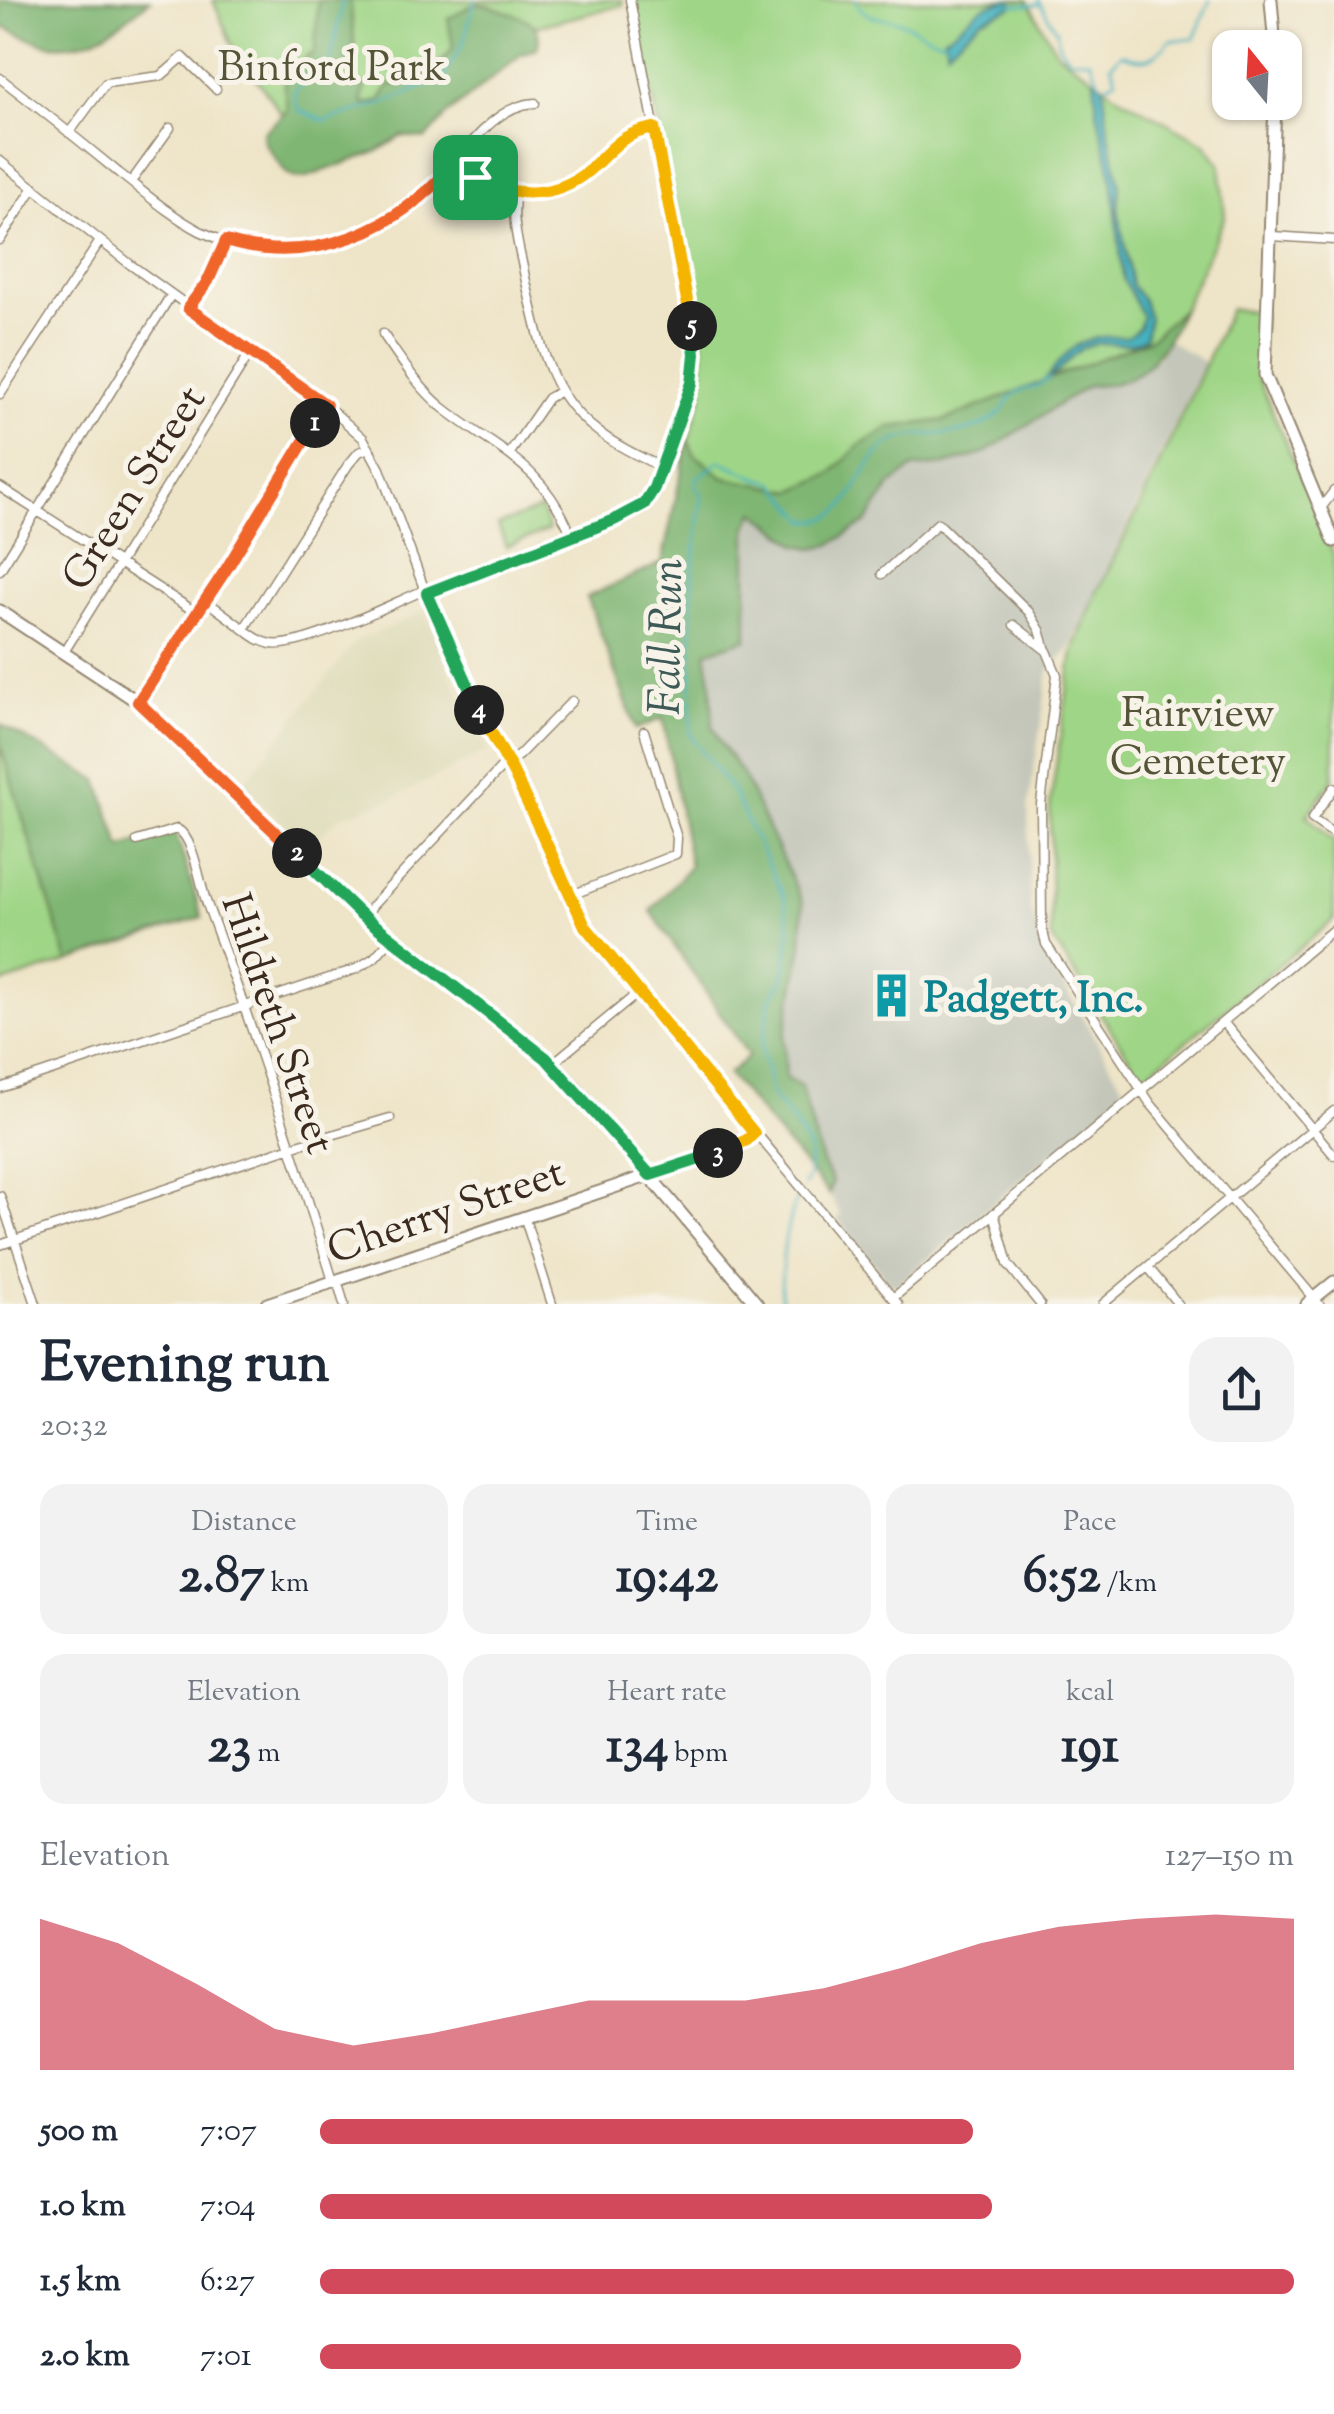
<!DOCTYPE html>
<meta charset="utf-8">
<style>
body{margin:0;font-family:"Sorts Mill Goudy",serif;background:#f2f2f3;color:#1f2937;height:100vh;display:flex;flex-direction:column;font-size:38px;white-space:nowrap}
*{box-sizing:border-box;margin:0}
p{font-size:32px;color:#747a83}
.icon{flex:none;width:55px;height:55px;fill:none;stroke:currentColor;stroke-width:2;stroke-linecap:round;stroke-linejoin:round}
.map{position:relative;height:1304px;overflow:hidden}
.drawer{display:flex;flex-direction:column;background:#fff;flex:1}
.drawer>*{flex:none}
.needle{width:65px;rotate:342deg}
.controls{position:absolute;left:1212px;top:30px;display:grid;gap:20px}
.controls a{display:grid;place-items:center;width:90px;height:90px;border-radius:20px;background:#fff;box-shadow:0 2px 8px #0004;font-size:50px}
.pin{position:absolute;display:grid;place-items:center;width:85px;height:85px;color:#fff;margin:-42px;border-radius:20px;box-shadow:0 5px 15px #0006}
.km{position:absolute;width:50px;height:50px;margin:-25px;border-radius:50%;background:#222;color:#fff;font-size:28px;line-height:50px;text-align:center}
.round{display:grid;place-items:center;flex:none;width:105px;height:105px;border-radius:30px;background:#f2f2f3}
.headline{display:flex;align-items:center;justify-content:space-between;height:170px;padding:0 40px}
h1{font-size:55px;font-weight:700;line-height:75px}
.stats{display:grid;grid-template-columns:repeat(3,1fr);gap:15px;height:170px;padding:10px 40px}
.stats div{display:grid;align-content:center;border-radius:25px;background:#f2f2f3;text-align:center}
.stats b{font-size:50px;font-weight:700}
.stats small{font-size:28px;font-weight:400}
.stats p{font-size:28px}
.chart{height:280px;padding:20px 40px}
.chart p{display:flex;justify-content:space-between}
.chart svg{width:100%;height:180px;margin-top:10px;fill:#d1495b;opacity:.7}
ul{padding:0 40px;list-style:none;font-size:32px}
li{display:grid;grid-template-columns:160px 120px 1fr;align-items:center;height:75px}
li i{height:25px;border-radius:12px;background:#d1495b}
.map>svg:first-child{display:block}
</style>
<div class="map">
<svg width="1334" height="1304" viewBox="0 0 1334 1304">
<rect width="100%" height="100%" fill="#f7f3e8"/>
<filter id="ink" filterUnits="userSpaceOnUse"><feTurbulence type="fractalNoise" baseFrequency=".01" numOctaves="2"/><feDisplacementMap in="SourceGraphic" scale="20" xChannelSelector="R" yChannelSelector="G"/><feConvolveMatrix kernelMatrix="1 2 1 2 8 2 1 2 1" color-interpolation-filters="sRGB"/></filter>
<filter id="wash" filterUnits="userSpaceOnUse"><feTurbulence type="fractalNoise" baseFrequency=".0048" numOctaves="4" result="noise"/><feDisplacementMap in="SourceGraphic" scale="40" xChannelSelector="R" yChannelSelector="G"/><feGaussianBlur stdDeviation="2.25" result="paint"/><feColorMatrix in="noise" values="0 0 0 0 0 0 0 0 0 0 0 0 0 0 0 0 0 1.4 0 .05"/><feComposite in="paint" operator="in"/></filter>
<g filter="url(#wash)">
<rect width="100%" height="100%" fill="#eee4c7"/>
<path fill="#dfddbb" d="M425,611L462,703L489,750L390,800L341,816L307,847L242,785L355,642Z"/>
<path fill="#c3c6b9" d="M1168,340L1204,362L1070,648L1049,670L1028,808L1030,908L1052,966L1126,1091L896,1286L891,1284L837,1219L841,1215L829,1194L832,1182L786,1079L784,1039L802,947L803,903L743,775L721,744L713,726L711,681L706,652L747,638L745,540L754,512L798,545H829L866,523L891,485L913,468L945,465L983,454L1089,384L1107,386L1157,359Z"/>
<path fill="#9fd586" stroke="#6d8052" stroke-width="2.5" d="M213,0H622L623,5L534,27L338,136L285,119L231,43Z
M633,0H1027L1056,51L1118,96L1204,143L1220,164L1225,217L1183,309L1151,339L945,420L891,427L859,446L831,474L793,491L724,478L694,454L688,441L702,396L703,346Z
M1230,309L1262,312L1258,378L1334,555V778L1307,816L1334,841V920L1142,1078L1051,937L1050,806L1073,651L1096,594L1139,508Z
M541,509L549,530L506,547L498,525Z
M0,745L68,962L0,984Z"/>
<path fill="#7fb673" stroke="#5d7048" stroke-width="2.5" d="M0,0H150C121,24 92,49 52,45C35,43 16,32 0,26Z
M318,0H350L355,50L339,75L351,86L365,85L362,101L365,105L380,101L390,84C414,86 440,67 453,48L448,19C456,15 467,6 476,4C483,2 492,7 499,9C519,16 546,21 537,48L520,55L448,114L426,139L402,136L376,152L304,178L293,177L285,172L264,142L263,133L287,111L284,81L294,67L315,51Z
M1183,309C1162,352 1144,388 1089,385L983,454L945,465L913,468L891,485L866,523L829,545L813,548L798,545L755,512L747,527V639L706,652L711,681L713,726L721,744L743,775L803,903L802,947L784,1039L786,1079L801,1086L822,1162L832,1182L829,1194L728,1074L749,1056L651,911L690,866L663,718L636,729L587,597L662,563L688,441L694,454L724,478L793,491L831,474L859,446L891,427L945,420L1150,339Z
M0,724L98,780L121,848L175,830L202,917L68,962L0,745Z"/>
<path fill="#44b2c0" stroke="#406e6f" stroke-width="2.5" d="M1012,0V7L981,20L947,50L944,37C975,21 968,5 1012,0Z
M1094,79L1103,85L1108,129L1120,186L1118,209L1132,286L1143,300L1149,318L1145,338C1123,351 1112,338 1090,345C1070,351 1064,372 1045,380C1071,346 1082,333 1127,337L1139,328L1143,317L1123,279L1112,178L1097,111Z"/>
<g fill="none" stroke-linecap="round" stroke-linejoin="round">
<path stroke="#44b2c0" stroke-width="2.5" d="M343,0L330,64L307,76L294,93L298,110L325,121L390,101L443,78L463,44L475,0
M855,0C867,22 878,16 898,21C914,25 927,39 944,41
M1038,0L1057,31L1059,46L1069,58L1090,60L1099,83
M1012,5H1038
M1105,86L1116,79L1111,65L1122,54C1145,64 1155,59 1170,40L1194,39L1210,0
M804,1185L809,1177L810,1149L796,1125L773,1098L762,1050L770,1000L782,981L786,964L790,930L784,897L733,792L691,736L692,578L702,495L696,487V479L720,461C739,468 754,480 774,482L806,520C855,528 856,462 891,443C910,432 932,436 952,433C970,431 988,425 1001,412C1006,407 1009,398 1015,394C1028,386 1035,390 1049,378
M780,1304C783,1264 781,1228 801,1192"/>
</g>
</g>
<g filter="url(#ink)">
<g fill="none" stroke-linecap="round" stroke-linejoin="round">
<defs>
<path id="street" d="M0,78C40,109 80,141 119,173C145,193 171,216 200,231C285,273 380,241 442,176C468,150 494,105 535,103
M69,133L106,83L161,76L183,57L216,89
M0,161L131,265L326,405L363,438L380,469L422,583L464,681L513,772L585,927L898,1304
M456,162C494,194 549,208 590,169C614,148 619,133 654,128
M131,182L170,128
M516,193C510,219 520,251 525,277C548,382 557,421 662,467
M1272,236L1334,240
M0,240L34,187
M188,308L208,281L226,241
M383,334C401,360 418,387 442,407C500,453 541,462 572,536
M0,394L100,241
M510,453L548,398L559,392
M0,487L197,613
M1321,508L1334,491
M0,570L171,295
M882,574L938,523L1029,612L1040,630L1045,647
M205,600L244,629L348,465L359,452L369,448
M1014,625L1047,651L1057,675L1041,804L1042,928L1046,944L1150,1103L1319,1304
M244,629C252,636 261,642 271,644C301,649 389,605 420,592L433,591L626,515C665,494 696,383 695,339L630,0
M64,652L250,353
M138,702L227,568L326,405
M1334,788L1312,819L1334,834
M137,841L177,829C194,837 200,885 207,904C254,1029 294,1154 333,1281
M569,896L676,854L677,838L644,731
M365,917L372,906L502,767L519,755L572,701
M1223,1022L1334,1155
M552,1064L638,993
M0,1088L356,969L374,958L391,939
M650,1175L733,1148L754,1133
M0,1196L36,1304
M994,1213L1008,1264L1040,1304
M524,1216L552,1304
M0,1245L294,1146L390,1118
M1148,1267L1178,1304
M337,1280L344,1304
M893,1298L1334,929
M1103,1304L1334,1111"/>
<path id="secondary" d="M1271,0L1275,48
M1275,102L1265,375L1334,541
M0,611L138,702L358,912L546,1058L574,1086L757,1304
M267,1304L650,1175
M1307,1304L1334,1282"/>
</defs>
<use href="#street" stroke="#948772" stroke-width="11"/>
<use href="#secondary" stroke="#948772" stroke-width="15"/>
<use href="#street" stroke="#fff" stroke-width="8"/>
<use href="#secondary" stroke="#fff" stroke-width="11"/>
</g>
</g>
<g fill="none" stroke-linecap="round" stroke-linejoin="round" filter="url(#ink)">
<defs>
<path id="split-1" d="M315,423L326,405L188,308L208,281L226,241C313,268 399,229 456,162L475,177"/>
<path id="split-2" d="M297,853L138,702L227,568L315,423"/>
<path id="split-3" d="M297,853L358,912L546,1058L650,1175L718,1153"/>
<path id="split-4" d="M479,710L513,772L585,926L754,1133L747,1140L718,1153"/>
<path id="split-5" d="M479,710L427,593L614,520L644,504L654,488L692,383L695,354L692,326"/>
<path id="split-6" d="M475,177C510,198 555,199 588,171C613,150 618,134 654,128L692,326"/>
</defs>
<use href="#split-1" stroke="#fff" stroke-width="20"/>
<use href="#split-2" stroke="#fff" stroke-width="20"/>
<use href="#split-3" stroke="#fff" stroke-width="20"/>
<use href="#split-4" stroke="#fff" stroke-width="20"/>
<use href="#split-5" stroke="#fff" stroke-width="20"/>
<use href="#split-6" stroke="#fff" stroke-width="20"/>
<use href="#split-1" stroke="#f0652b" stroke-width="12"/>
<use href="#split-2" stroke="#f0652b" stroke-width="12"/>
<use href="#split-3" stroke="#22a559" stroke-width="12"/>
<use href="#split-4" stroke="#f5b400" stroke-width="12"/>
<use href="#split-5" stroke="#22a559" stroke-width="12"/>
<use href="#split-6" stroke="#f5b400" stroke-width="12"/>
</g>
<defs>
<symbol id="building-bare" viewBox="-9 -9 18 18"><path d="M-4-6H4V6H1V3H-1V6H-4ZM-2.5-4.3h1.7v1.8h-1.7ZM.8-4.3h1.7v1.8H.8ZM-2.5-1h1.7V.8h-1.7ZM.8-1h1.7V.8H.8Z" fill="#0f9aa8" stroke="#f7f3e8" stroke-width="2.5" paint-order="stroke"/></symbol>
</defs>
<g fill-rule="evenodd">
<use href="#building-bare" x="860" y="964" width="63" height="63"/>
</g>
<g text-anchor="middle" stroke-width="10" stroke-linejoin="round" paint-order="stroke">
<g font-size="42" fill="#545538" stroke="#f7f3e8">
<text x="332" y="80">Binford Park</text>
<text x="1198" y="726">Fairview<tspan x="1198" dy="48">Cemetery</tspan></text>
</g>
<g font-size="42" fill="#3b2a1e" stroke="#f7f3e8">
<text transform="translate(132 487) rotate(-58)" y="15">Green Street</text>
<text transform="translate(280 1023) rotate(71)" y="15">Hildreth Street</text>
<text transform="translate(445 1209) rotate(-19)" y="15">Cherry Street</text>
</g>
<g font-size="42" font-weight="bold" fill="#0d838f" stroke="#f7f3e8" text-anchor="start">
<text x="924" y="1011">Padgett, Inc.</text>
</g>
<g font-size="45" font-style="italic" fill="#3e5a57" stroke="#f7f3e8">
<text transform="translate(664 637) rotate(-89)" y="16">Fall Run</text>
</g>
</g>
</svg>
<div class="controls">
<a><svg class="needle" viewBox="-14 -14 28 28"><path d="M0-13l5 13h-10z" fill="#e53935"/><path d="M0 13l5-13h-10z" fill="#747a83"/></svg></a>
</div>
<div class="pin" style="left:475px;top:177px;background:#1e9e55"><svg class="icon" aria-label="arrive" viewBox="0 0 24 24"><path d="M6 21V4h12l-3 4 3 4H6"/></svg></div>
<b class="km" style="left:315px;top:423px">1</b>
<b class="km" style="left:297px;top:853px">2</b>
<b class="km" style="left:718px;top:1153px">3</b>
<b class="km" style="left:479px;top:710px">4</b>
<b class="km" style="left:692px;top:326px">5</b>
</div>
<section class="drawer">
<div class="headline"><div><h1>Evening run</h1><p>20:32</p></div><a class="round"><svg class="icon" aria-label="share" viewBox="0 0 24 24"><path d="M12 15V3M7 8l5-5 5 5M5 13v7h14v-7"/></svg></a></div>
<div class="stats">
<div><p>Distance</p><b>2.87<small> km</small></b></div>
<div><p>Time</p><b>19:42</b></div>
<div><p>Pace</p><b>6:52<small> /km</small></b></div>
</div>
<div class="stats">
<div><p>Elevation</p><b>23<small> m</small></b></div>
<div><p>Heart rate</p><b>134<small> bpm</small></b></div>
<div><p>kcal</p><b>191</b></div>
</div>
<div class="chart"><p><span>Elevation</span>127–150 m</p>
<svg viewBox="0 0 160 44" preserveAspectRatio="none"><path d="M0 44V7L10 13L20 23L30 34L40 38L50 35L60 31L70 27L80 27L90 27L100 24L110 19L120 13L130 9L140 7L150 6L160 7V44z"/></svg>
</div>
<ul>
<li><b>500 m</b>7:07<i style="width:67%"></i></li>
<li><b>1.0 km</b>7:04<i style="width:69%"></i></li>
<li><b>1.5 km</b>6:27<i style="width:100%"></i></li>
<li><b>2.0 km</b>7:01<i style="width:72%"></i></li>
</ul>
</section>
